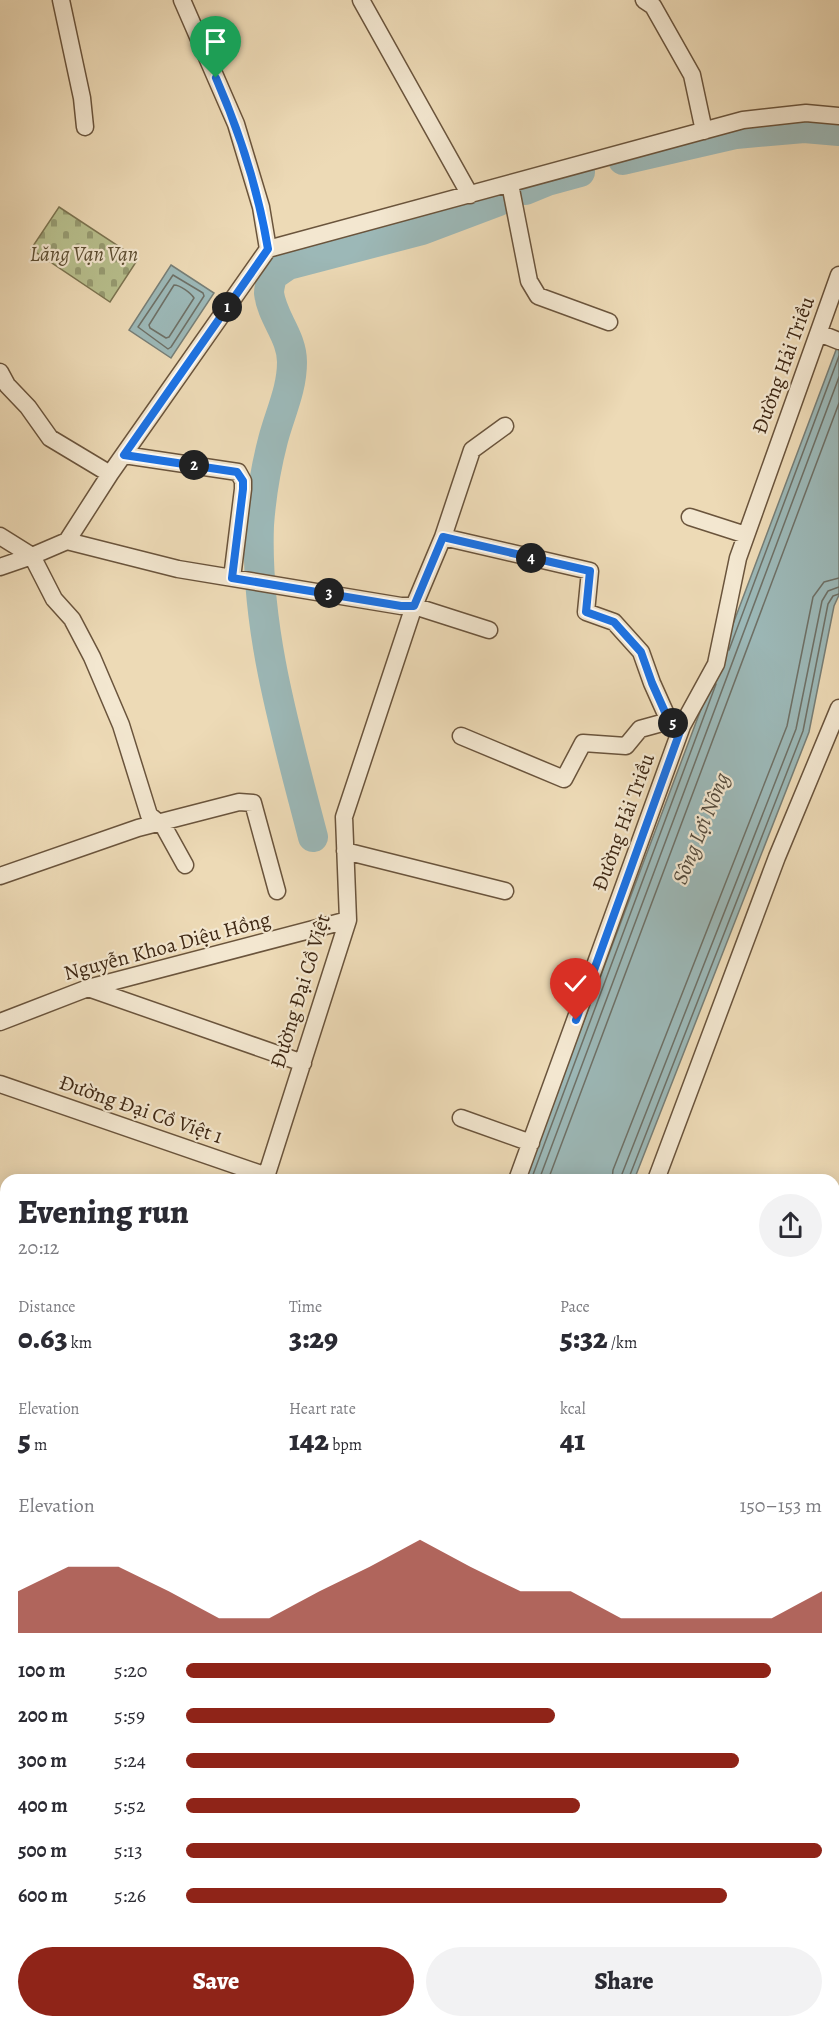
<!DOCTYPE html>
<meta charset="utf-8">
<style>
body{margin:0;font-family:Alegreya,serif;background:#f2f2f3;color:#2b2b33;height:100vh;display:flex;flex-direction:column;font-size:22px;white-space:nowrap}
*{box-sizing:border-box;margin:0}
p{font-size:20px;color:#7c7c81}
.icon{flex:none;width:33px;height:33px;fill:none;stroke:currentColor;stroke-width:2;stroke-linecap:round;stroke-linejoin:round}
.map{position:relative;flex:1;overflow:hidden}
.details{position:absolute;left:0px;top:1174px;width:840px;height:854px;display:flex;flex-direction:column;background:#fff;border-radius:18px 18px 0 0;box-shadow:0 3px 15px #0003}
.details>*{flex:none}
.pin{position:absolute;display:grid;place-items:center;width:51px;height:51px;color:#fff;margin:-62px -26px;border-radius:50% 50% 50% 0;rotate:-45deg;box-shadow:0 0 6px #0007}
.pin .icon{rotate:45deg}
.km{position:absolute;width:30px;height:30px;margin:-15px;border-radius:50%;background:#222;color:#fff;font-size:16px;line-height:30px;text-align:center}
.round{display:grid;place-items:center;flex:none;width:63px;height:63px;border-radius:32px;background:#f2f2f3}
.summary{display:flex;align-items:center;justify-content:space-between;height:102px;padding:0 18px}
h1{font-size:33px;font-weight:800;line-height:45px}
.metrics{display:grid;grid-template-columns:repeat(3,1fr);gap:9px;height:102px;padding:6px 18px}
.metrics div{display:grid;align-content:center}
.metrics b{font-size:30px;font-weight:800}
.metrics small{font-size:16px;font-weight:400}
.metrics p{font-size:16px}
.chart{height:168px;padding:12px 18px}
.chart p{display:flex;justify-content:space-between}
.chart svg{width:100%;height:108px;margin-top:6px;fill:#8f2418;opacity:.7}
.button{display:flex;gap:12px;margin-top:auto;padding:12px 18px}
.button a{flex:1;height:69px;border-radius:36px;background:#8f2418;color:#fff;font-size:24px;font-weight:800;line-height:69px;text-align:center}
.button a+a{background:#f2f2f3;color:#2b2b33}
ul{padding:0 18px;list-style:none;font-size:20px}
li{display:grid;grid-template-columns:96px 72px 1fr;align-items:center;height:45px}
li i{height:15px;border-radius:8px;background:#8f2418}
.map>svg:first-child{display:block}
</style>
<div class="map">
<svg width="839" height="2027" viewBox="0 0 839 2027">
<defs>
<pattern id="cemetery-stones" width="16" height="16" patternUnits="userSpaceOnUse" patternTransform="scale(1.5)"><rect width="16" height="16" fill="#b8c08e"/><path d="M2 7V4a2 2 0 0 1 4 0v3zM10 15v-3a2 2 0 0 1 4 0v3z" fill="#979c73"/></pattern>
</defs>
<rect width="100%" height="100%" fill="#eddab6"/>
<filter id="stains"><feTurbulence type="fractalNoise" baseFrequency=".00333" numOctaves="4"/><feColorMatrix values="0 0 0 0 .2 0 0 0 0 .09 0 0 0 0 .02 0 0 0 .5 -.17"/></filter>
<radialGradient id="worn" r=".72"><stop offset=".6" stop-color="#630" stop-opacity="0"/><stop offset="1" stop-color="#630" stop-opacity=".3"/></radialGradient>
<path fill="url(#cemetery-stones)" stroke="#7c7451" stroke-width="1.5" d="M59,207L138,259L110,302L31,249Z"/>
<path fill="#9cb8b7" stroke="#777e76" stroke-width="1.5" d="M171,265L214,293L171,358L129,330Z
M839,342V595L834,606L809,732L634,1180H524Z
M318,2022H417L416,2027H317Z"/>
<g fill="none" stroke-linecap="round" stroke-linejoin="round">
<path stroke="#6e7066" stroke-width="1.5" d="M173,275L203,293L204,296L171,347L168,349L138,327Z
M174,285C180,285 191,293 194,298L169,337L166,338L150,328L149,325Z
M729,650L839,356
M531,1180L716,684
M539,1180L839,377
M548,1180L839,403
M612,1180L613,1170L787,726L813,597L824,582L839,578
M621,1180L622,1174L796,729L822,601L828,591L839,587
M628,1180L803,731L828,604L833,596L839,594"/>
<path stroke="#9cb8b7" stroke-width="30" d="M623,160L736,134L804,128L839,131
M525,190L547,181L580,172
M313,837C287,736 255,631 259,525C261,497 266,467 273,440C280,413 292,390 292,362C292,336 272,318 269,293C269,288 271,281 272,276L288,265L422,230L499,201"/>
<defs>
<path id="minor" d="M61,0L82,98L85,127
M182,0L236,124L261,207L268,249
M361,0L470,195
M644,0L653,6L692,75L704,131
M510,184L529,281L538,296L609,322
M819,333L839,341
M0,372L7,385L28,407L50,438L110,474
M124,455L238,472L243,481V489L232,578
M690,517L746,535
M0,536L32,556L67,541L178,569L401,606H414L489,630
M443,537L472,450L505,426
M67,541L110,474L268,249L743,120L806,113L839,116
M0,567L32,556L54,599L72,619L92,657L121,725L149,815L164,827L185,865
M461,736L564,779L583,743L626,746L640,729L669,721
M345,851L505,891
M0,876L138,828L239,802L253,803L277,891
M88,988L303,1063
M0,1022L88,988L348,920
M0,1084L267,1176
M461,1118L531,1143
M265,1180L348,920L344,817L414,606L443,537L590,571L586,612L614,622L641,652L652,683L669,721L682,726
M517,1180L682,726L716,664L738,558L839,275
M656,1180L777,857L839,708
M0,1216L6,1218
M0,1344L6,1346
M834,1392H839
M0,1417L6,1419
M834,1487L839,1486
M0,1586L6,1588
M834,1589L839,1570
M0,1614L6,1616
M834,1618L839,1619
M834,1781L839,1782
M0,1782L6,1784
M834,1833L839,1835
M0,1995L6,1975
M9,2027L11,2022
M309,2027L310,2022
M427,2027V2022
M726,2027L727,2022"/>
</defs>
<use href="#minor" stroke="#6a543c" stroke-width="19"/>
<use href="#minor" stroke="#f3e7d0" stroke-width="16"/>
</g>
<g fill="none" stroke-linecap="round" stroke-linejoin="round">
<defs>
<path id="route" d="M216,78C240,133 258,189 268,249L124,455L237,472L243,481V489L232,578L401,606H414L443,537L590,571L586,612L614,622L641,652L652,683L669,721L682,726L576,1020"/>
</defs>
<use href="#route" stroke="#fff" stroke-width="12"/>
<use href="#route" stroke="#1a73e8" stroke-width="8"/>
</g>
<g text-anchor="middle" stroke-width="4.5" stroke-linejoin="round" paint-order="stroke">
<g font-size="21" font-style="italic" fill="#5d4e32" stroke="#f3e7d0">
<text x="84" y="261">Lăng Vạn Vạn</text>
</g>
<g font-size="21" fill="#3f2814" stroke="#f3e7d0">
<text transform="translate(783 365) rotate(-70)" y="7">Đường Hải Triều</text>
<text transform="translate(623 822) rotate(-70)" y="7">Đường Hải Triều</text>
<text transform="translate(167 946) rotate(-15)" y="7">Nguyễn Khoa Diệu Hồng</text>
<text transform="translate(300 991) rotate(-73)" y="7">Đường Đại Cồ Việt</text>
<text transform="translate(141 1109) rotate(19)" y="7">Đường Đại Cồ Việt 1</text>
</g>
<g font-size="22" font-style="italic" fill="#564c3d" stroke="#f3e7d0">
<text transform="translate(700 828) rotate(-68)" y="8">Sông Lợi Nông</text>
</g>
</g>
<rect width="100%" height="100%" filter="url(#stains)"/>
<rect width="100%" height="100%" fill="url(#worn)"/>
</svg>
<div class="pin" style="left:216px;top:78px;background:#1e9e55"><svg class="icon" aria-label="arrive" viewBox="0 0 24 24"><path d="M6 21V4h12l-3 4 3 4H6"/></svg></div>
<div class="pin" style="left:576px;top:1020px;background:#d93025"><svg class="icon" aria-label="check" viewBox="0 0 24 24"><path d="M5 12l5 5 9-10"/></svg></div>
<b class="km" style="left:227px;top:307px">1</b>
<b class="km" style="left:194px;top:465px">2</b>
<b class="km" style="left:329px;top:593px">3</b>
<b class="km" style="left:531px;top:558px">4</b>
<b class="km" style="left:673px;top:723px">5</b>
<section class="details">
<div class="summary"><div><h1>Evening run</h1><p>20:12</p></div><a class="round"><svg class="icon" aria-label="share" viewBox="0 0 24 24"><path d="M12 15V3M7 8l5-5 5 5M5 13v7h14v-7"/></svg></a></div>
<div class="metrics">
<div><p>Distance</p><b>0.63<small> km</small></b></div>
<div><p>Time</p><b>3:29</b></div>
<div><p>Pace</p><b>5:32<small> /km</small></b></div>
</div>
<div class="metrics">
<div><p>Elevation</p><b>5<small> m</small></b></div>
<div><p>Heart rate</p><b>142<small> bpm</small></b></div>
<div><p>kcal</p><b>41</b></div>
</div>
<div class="chart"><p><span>Elevation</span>150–153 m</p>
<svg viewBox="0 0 160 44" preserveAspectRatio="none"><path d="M0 44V27L10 17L20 17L30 27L40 38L50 38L60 27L70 17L80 6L90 17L100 27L110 27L120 38L130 38L140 38L150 38L160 27V44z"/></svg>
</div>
<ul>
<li><b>100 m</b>5:20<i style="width:92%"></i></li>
<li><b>200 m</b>5:59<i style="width:58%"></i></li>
<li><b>300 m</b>5:24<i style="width:87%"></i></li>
<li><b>400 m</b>5:52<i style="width:62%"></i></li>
<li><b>500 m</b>5:13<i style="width:100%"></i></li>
<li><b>600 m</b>5:26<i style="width:85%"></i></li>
</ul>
<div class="button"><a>Save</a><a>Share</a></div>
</section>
</div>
